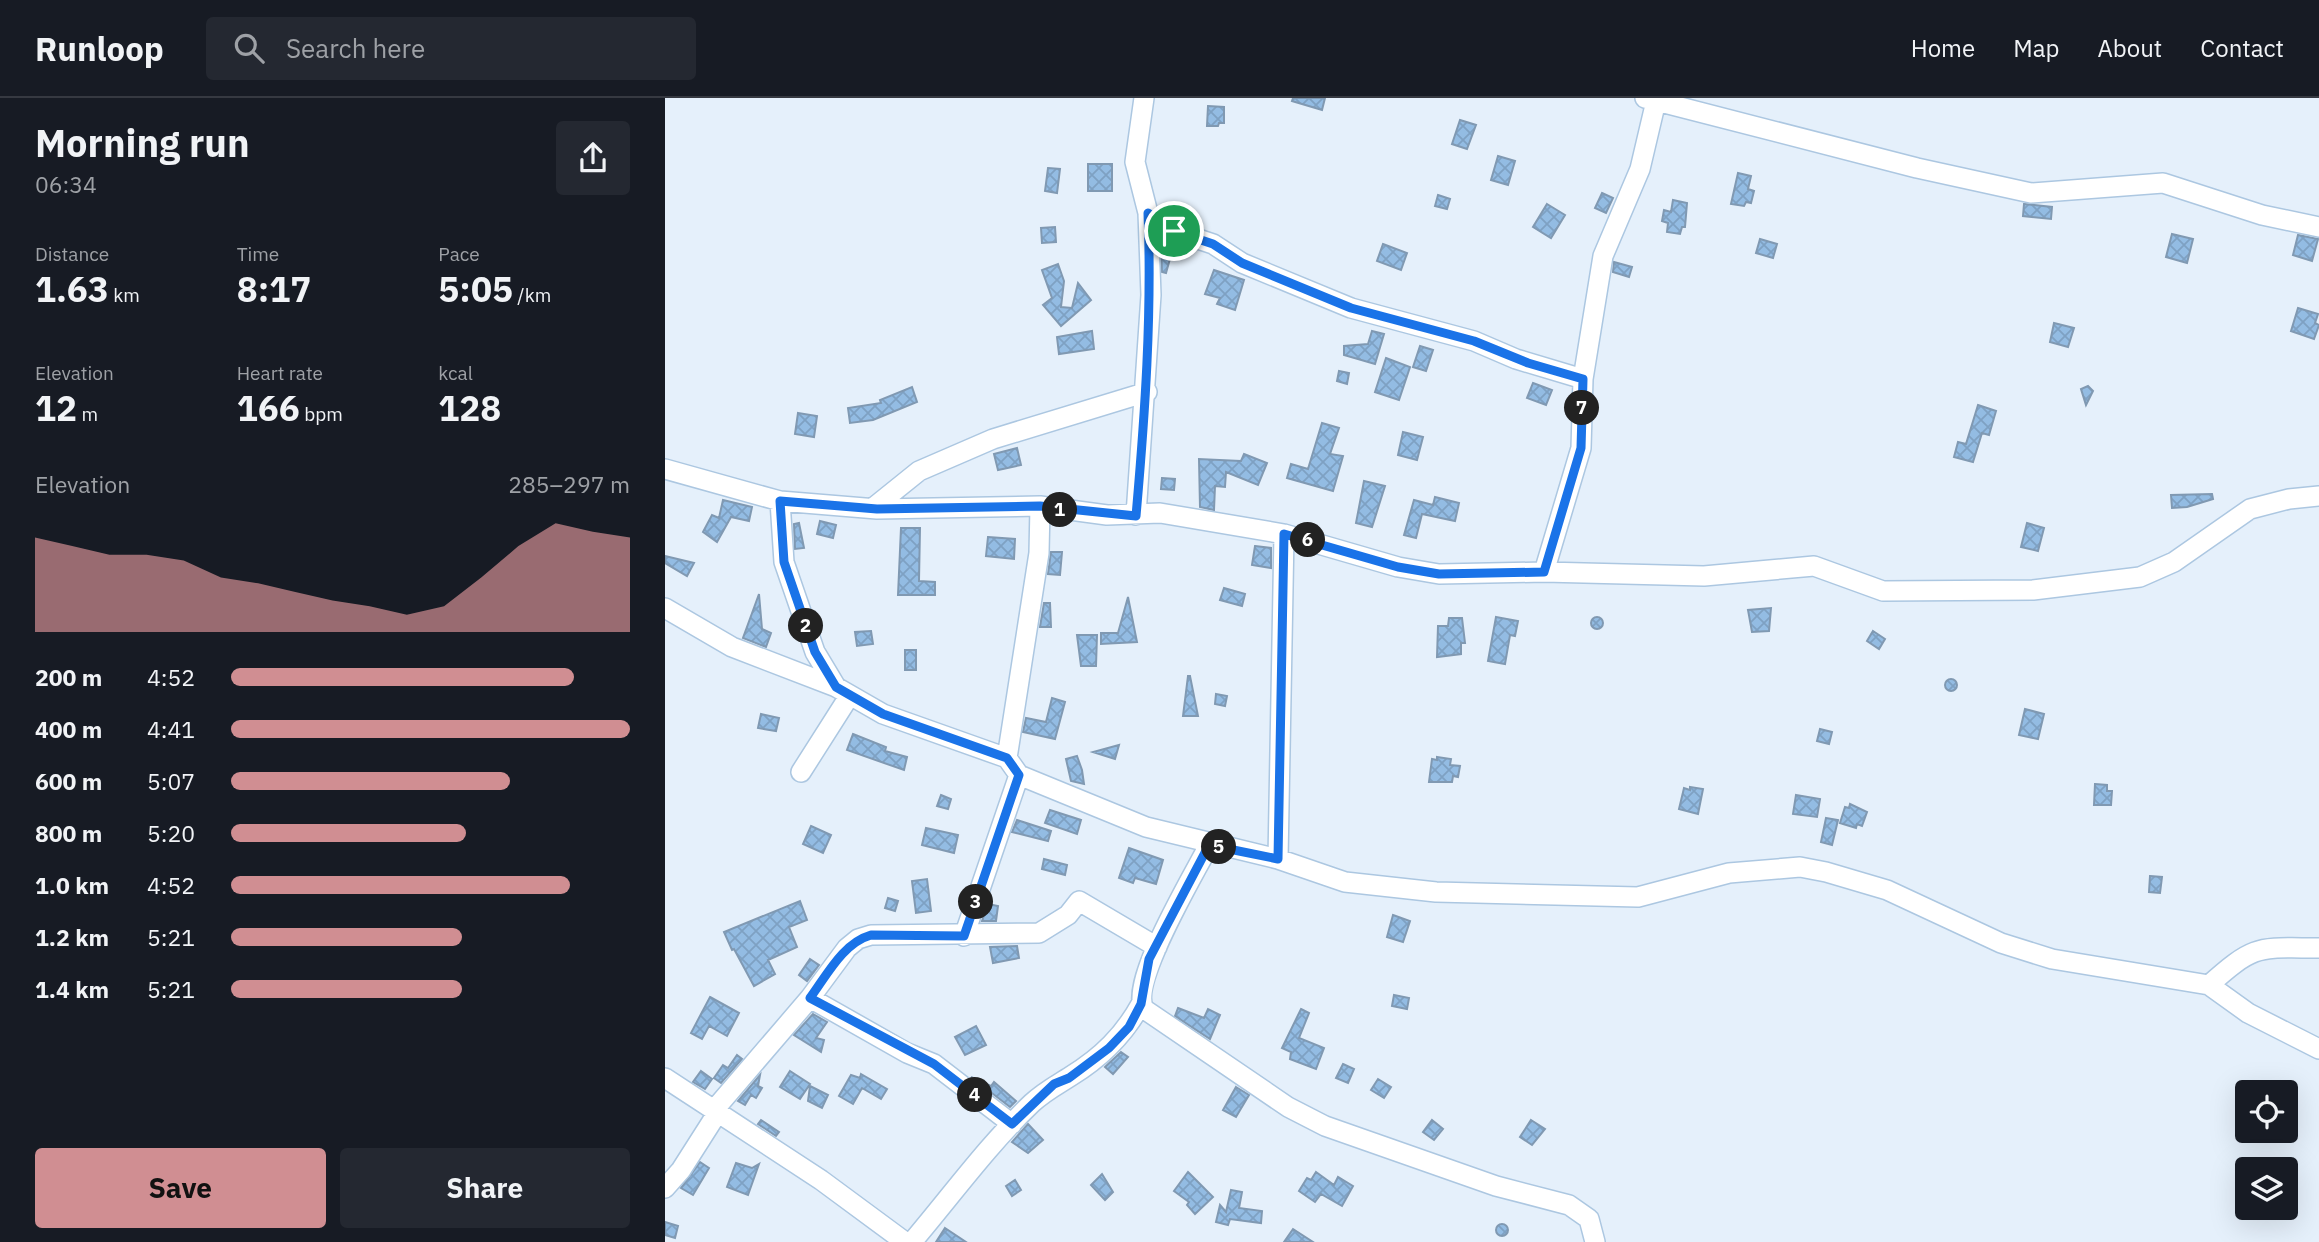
<!DOCTYPE html>
<meta charset="utf-8">
<style>
body{margin:0;font-family:"IBM Plex Sans",sans-serif;background:#242831;color:#f1f3f6;height:100vh;display:flex;flex-direction:column;font-size:26px;white-space:nowrap}
*{box-sizing:border-box;margin:0}
p{font-size:23px;color:#9ea1a6}
.icon{flex:none;width:38px;height:38px;fill:none;stroke:currentColor;stroke-width:2;stroke-linecap:round;stroke-linejoin:round}
.map{position:relative;flex:1;overflow:hidden}
.details{display:flex;flex-direction:column;background:#171b24;width:665px}
.details>*{flex:none}
.controls{position:absolute;left:1570px;top:982px;display:grid;gap:14px}
.controls a{display:grid;place-items:center;width:63px;height:63px;border-radius:7px;background:#171b24;box-shadow:0 7px 28px #0002;font-size:35px}
.pin{position:absolute;display:grid;place-items:center;width:60px;height:60px;color:#fff;margin:-30px;border:4px solid #fff;border-radius:50%;box-shadow:0 2px 7px #0007}
.km{position:absolute;width:35px;height:35px;margin:-18px;border-radius:50%;background:#222;color:#fff;font-size:19px;line-height:35px;text-align:center}
.round{display:grid;place-items:center;flex:none;width:74px;height:74px;border-radius:7px;background:#242831}
.overview{display:flex;align-items:center;justify-content:space-between;height:119px;padding:0 35px}
h1{font-size:38px;font-weight:700;line-height:52px}
.stats{display:grid;grid-template-columns:repeat(3,1fr);gap:10px;height:119px;padding:7px 35px}
.stats div{display:grid;align-content:center}
.stats b{font-size:35px;font-weight:700}
.stats small{font-size:19px;font-weight:400}
.stats p{font-size:19px}
.chart{height:196px;padding:14px 35px}
.chart p{display:flex;justify-content:space-between}
.chart svg{width:100%;height:126px;margin-top:7px;fill:#d08e92;opacity:.7}
.button{display:flex;gap:14px;margin-top:auto;padding:14px 35px}
.button a{flex:1;height:80px;border-radius:7px;background:#d08e92;color:#111;font-size:28px;font-weight:700;line-height:80px;text-align:center}
.button a+a{background:#242831;color:#f1f3f6}
ul{padding:0 35px;list-style:none;font-size:23px}
li{display:grid;grid-template-columns:112px 84px 1fr;align-items:center;height:52px}
li i{height:18px;border-radius:9px;background:#d08e92}
header{display:flex;align-items:center;gap:42px;box-sizing:border-box;height:98px;padding:0 35px;background:#171b24;border-bottom:2px solid #363941}
header strong{font-size:33px}
nav{display:flex;gap:38px;margin-inline-start:auto;font-size:24px}
.search{width:490px;height:63px;background:#242831;display:flex;align-items:center;gap:18px;box-sizing:border-box;padding:0 24px;border-radius:7px;color:#9ea1a6;font-size:26px}
main{display:flex;flex:1;min-height:0}
.map>svg:first-child{display:block}
</style>
<header>
<strong>Runloop</strong>
<div class="search"><svg class="icon" aria-label="search" viewBox="0 0 24 24"><circle cx="10" cy="10" r="6"/><path d="M15 15l6 6"/></svg>Search here</div>
<nav><a>Home</a><a>Map</a><a>About</a><a>Contact</a></nav>
</header>
<main>
<section class="details">
<div class="overview"><div><h1>Morning run</h1><p>06:34</p></div><a class="round"><svg class="icon" aria-label="share" viewBox="0 0 24 24"><path d="M12 15V3M7 8l5-5 5 5M5 13v7h14v-7"/></svg></a></div>
<div class="stats">
<div><p>Distance</p><b>1.63<small> km</small></b></div>
<div><p>Time</p><b>8:17</b></div>
<div><p>Pace</p><b>5:05<small> /km</small></b></div>
</div>
<div class="stats">
<div><p>Elevation</p><b>12<small> m</small></b></div>
<div><p>Heart rate</p><b>166<small> bpm</small></b></div>
<div><p>kcal</p><b>128</b></div>
</div>
<div class="chart"><p><span>Elevation</span>285–297 m</p>
<svg viewBox="0 0 160 44" preserveAspectRatio="none"><path d="M0 44V11L10 14L20 17L30 17L40 19L50 25L60 27L70 30L80 33L90 35L100 38L110 35L120 25L130 14L140 6L150 9L160 11V44z"/></svg>
</div>
<ul>
<li><b>200 m</b>4:52<i style="width:86%"></i></li>
<li><b>400 m</b>4:41<i style="width:100%"></i></li>
<li><b>600 m</b>5:07<i style="width:70%"></i></li>
<li><b>800 m</b>5:20<i style="width:59%"></i></li>
<li><b>1.0 km</b>4:52<i style="width:85%"></i></li>
<li><b>1.2 km</b>5:21<i style="width:58%"></i></li>
<li><b>1.4 km</b>5:21<i style="width:58%"></i></li>
</ul>
<div class="button"><a>Save</a><a>Share</a></div>
</section>
<div class="map">
<svg width="1654" height="1144" viewBox="0 0 1654 1144">
<defs>
<pattern id="building-cross-hatch" width="8" height="8" patternUnits="userSpaceOnUse" patternTransform="scale(1.75)"><rect width="8" height="8" fill="#93bce3"/><path d="M0 0l8 8M0 8l8-8" fill="none" stroke="#7ea1c3"/></pattern>
</defs>
<rect width="100%" height="100%" fill="#e5f0fb"/>
<path fill="url(#building-cross-hatch)" stroke="#8099b2" stroke-width="2" d="M628,0H660L657,12L627,3Z
M543,8L559,9V25H554L553,28H542Z
M795,22L811,27L802,51L787,46Z
M833,58L850,63L843,87L826,82Z
M423,66H447V93H423Z
M383,70L395,71L392,95L380,93Z
M1073,75L1086,78L1083,91L1089,93L1086,105L1081,104L1079,108L1066,106Z
M937,95L948,100L941,115L930,110Z
M773,97L785,101L782,111L770,108Z
M1008,102L1022,105L1020,129H1017L1015,136L1002,134L1003,125L997,123L999,112L1006,114Z
M882,106L900,117L886,140L868,129Z
M1359,106L1387,109L1386,121L1358,118Z
M390,129L391,144L377,145L376,130Z
M1507,136L1528,141L1522,165L1501,159Z
M1633,137L1653,141L1647,163L1628,157Z
M1095,141L1112,146L1108,160L1091,155Z
M496,146L508,150L501,175L497,174Z
M718,146L742,155L736,172L712,163Z
M949,164L967,169L964,179L948,174Z
M393,166L399,183L396,209L407,210L413,185L426,202L396,228L378,207L387,200L377,172Z
M549,172L579,182L570,212L552,206L555,200L540,196Z
M1633,210L1653,216L1650,225L1654,227L1649,241L1626,233Z
M1389,225L1409,230L1403,249L1385,244Z
M427,233L429,251L394,256L392,239Z
M707,233L719,236L710,266L679,257V248L703,246Z
M755,248L768,252L761,273L748,269Z
M721,260L745,269L734,302L710,294Z
M674,273L684,275L682,286L672,283Z
M868,285L887,292L881,307L862,300Z
M1423,288L1428,293L1421,307L1416,291Z
M247,289L252,304L208,322L185,325L183,310L216,305L215,302Z
M1313,307L1331,313L1324,337L1317,335L1308,364L1289,359L1293,344L1301,346Z
M133,315L152,318L149,339L130,336Z
M657,325L674,330L665,356L678,358L668,393L622,380L626,366L643,371Z
M738,334L758,339L752,362L733,357Z
M352,350L356,367L333,372L329,356Z
M579,356L602,365L593,387L561,374L560,389L550,388L549,412L535,409L534,361L576,363Z
M497,380L510,381L509,392L496,391Z
M699,383L720,388L707,429L691,425Z
M1547,396L1548,401L1522,409L1507,410L1506,397Z
M770,399L794,405L790,423L757,416L751,440L739,437L749,402L768,407Z
M58,402L87,409L84,423L66,419L52,444L38,434L47,417L54,420Z
M155,423L171,427L168,440L152,436Z
M134,425L139,450L130,451L129,426Z
M1362,425L1379,430L1373,453L1356,449Z
M236,430H255L254,483L270,484V497H233Z
M323,439L350,441L349,461L321,458Z
M590,448L606,450V470L587,467Z
M386,454H397L395,477L383,476Z
M0,458L29,465L22,478L0,465Z
M559,490L580,496L577,508L555,502Z
M94,496L97,531L106,535L101,549L78,540Z
M463,499L472,544L436,546V535H453Z
M379,505H385L386,529H375Z
M1106,510L1104,533L1087,534L1083,512Z
M926 525a6 6 0 1 1 12 0a6 6 0 1 1-12 0Z
M831,519L853,523L850,538L845,537L840,566L823,563Z
M784,520H797L800,545H796V556L772,559L773,528H783Z
M206,533L208,546L192,548L190,534Z
M1208,533L1220,541L1214,551L1202,543Z
M412,537H432L431,568H416Z
M240,552H251V572H240Z
M523,578H525L533,618H518Z
M1280 587a6 6 0 1 1 12 0a6 6 0 1 1-12 0Z
M551,596L562,598L560,608L550,606Z
M387,600L400,604L390,641L358,634L361,620L381,624Z
M1360,611L1379,616L1373,641L1354,637Z
M96,616L114,620L111,633L93,630Z
M1155,631L1167,634L1164,646L1152,643Z
M188,636L221,649L220,653L242,659L239,672L182,652Z
M454,647L450,661L428,654Z
M412,658L417,672L419,686L406,683L401,661Z
M772,659L786,661L785,667L795,668L793,679L788,678L787,684H764L767,661L772,662Z
M1430,686L1442,687V693H1447L1446,707H1429Z
M1025,689L1038,691L1033,716L1014,711L1019,690L1025,692Z
M276,697L286,701L283,711L272,708Z
M1131,697L1155,701L1152,719L1128,716Z
M1185,706L1202,714L1197,728L1192,726L1191,730L1175,725L1180,709L1184,710Z
M385,712L416,722L412,736L380,725Z
M1161,720L1173,722L1167,747L1156,744Z
M352,722L386,733L383,743L347,734Z
M146,728L166,737L158,755L138,746Z
M261,730L293,737L289,755L257,747Z
M464,750L498,762L491,786L470,780L468,785L454,780Z
M379,761L402,767L400,777L377,771Z
M1485,778L1497,779L1495,795L1484,794Z
M262,781L266,813L251,815L247,783Z
M223,800L233,803L230,813L220,810Z
M135,803L142,822L124,829L132,849L103,862L110,876L89,888L69,851L67,852L59,834Z
M323,806L333,808L331,823H317Z
M728,817L745,823L738,844L722,839Z
M352,848L354,860L328,865L325,849Z
M145,861L154,867L142,883L134,877Z
M729,897L744,900L742,911L727,908Z
M45,899L74,915L62,938L44,928L37,941L26,935Z
M513,910L539,920L543,911L555,917L545,941L510,918Z
M636,911L644,915L634,940L659,950L651,971L625,961L626,954L617,950Z
M148,916L162,924L151,940L159,942L156,954L129,937Z
M311,928L321,947L300,957L290,939Z
M456,954L463,959L448,976L440,969Z
M72,957L77,961L56,985L49,980L58,967L63,970Z
M678,966L689,971L683,985L671,980Z
M36,973L47,981L40,991L28,984Z
M125,973L145,986L135,1001L115,989Z
M196,976L222,991L216,1001L197,990L188,1006L174,998L186,977L195,980Z
M95,977L93,988L97,990L91,1000L86,997L80,1007L73,1003Z
M306,979L326,988L329,984L351,1003L345,1009Z
M713,981L726,989L719,1000L706,992Z
M145,988L163,997L157,1010L143,1003Z
M571,989L584,997L571,1019L558,1012Z
M96,1022L114,1034L111,1038L93,1026Z
M767,1022L778,1031L769,1042L758,1034Z
M866,1022L880,1031L867,1047L855,1039Z
M363,1026L378,1042L363,1055L347,1044Z
M35,1064L44,1070L28,1097L16,1090Z
M71,1065L87,1070L94,1066L83,1097L62,1089Z
M523,1074L548,1099L530,1116L522,1107L524,1104L509,1093Z
M651,1074L669,1087L673,1079L688,1088L677,1108L656,1096L650,1104L634,1093L642,1080L646,1082Z
M437,1076L448,1094L440,1102L426,1087Z
M350,1082L356,1092L347,1098L341,1088Z
M566,1092L577,1094L574,1110L597,1113L596,1125L565,1121L563,1127L551,1124L555,1107L561,1114Z
M0,1124L13,1128L10,1140L0,1137Z
M831 1132a6 6 0 1 1 12 0a6 6 0 1 1-12 0Z
M280,1130L301,1144H271Z
M628,1131L648,1144H619Z"/>
<g fill="none" stroke-linecap="round" stroke-linejoin="round">
<defs>
<path id="minor" d="M980,0L1252,70L1366,95L1498,85L1597,117L1654,129
M483,115L509,133L548,146L577,165L686,210L809,243L851,261L918,281
M0,371L115,403L212,411L375,408L442,417L495,415L619,436L733,469L774,476L879,474L1039,478L1149,468L1218,493L1368,492L1475,479L1509,464L1585,411L1624,401L1654,398
M115,403L119,464L150,554L171,589
M208,410L254,373L328,341L482,294
M471,417L486,197L483,115L470,64L479,0
M879,474L916,350L918,281L938,158L975,71L991,3
M0,510L67,549L171,589L218,616L342,660L354,677L481,729L613,761L680,784L771,794L973,799L1064,775L1135,769L1161,774L1222,792L1336,845L1387,861L1544,887L1583,915L1654,951
M342,660L374,455L375,408
M136,674L185,597
M544,747C529,777 464,884 479,911L623,1009L660,1028L831,1088L904,1107L924,1121L930,1144
M613,761L619,436
M299,838L354,677
M1544,887C1591,845 1593,850 1654,850
M145,900L242,955L269,966L347,1026
M0,980L156,1082L240,1144
M49,1012L145,900L182,850L193,841L206,837L374,835L403,817L414,803L492,849
M0,1090L16,1072L53,1014
M247,1144C286,1098 323,1047 367,1005C380,993 392,987 406,978C437,959 459,937 476,906"/>
</defs>
<use href="#minor" stroke="#acc7e1" stroke-width="22"/>
<use href="#minor" stroke="#fff" stroke-width="19"/>
</g>
<g fill="none" stroke-linecap="round" stroke-linejoin="round">
<defs>
<path id="route" d="M483,115L509,133L548,146L577,165L686,210L809,243L863,265L918,281L916,350L879,474L774,476L733,469L619,436L613,761L544,747L484,861L476,906L464,929L444,950L404,980L389,986L347,1026L269,966L145,900C162,877 178,845 206,837L299,838L354,677L342,660L218,616L171,589L150,554L119,464L115,403L212,411L375,408L471,418C480,316 487,217 483,115Z"/>
</defs>
<use href="#route" stroke="#fff" stroke-width="14"/>
<use href="#route" stroke="#1a73e8" stroke-width="9"/>
</g>
</svg>
<div class="controls">
<a><svg class="icon" aria-label="locate" viewBox="0 0 24 24"><circle cx="12" cy="12" r="6"/><path d="M12 2v4M12 18v4M2 12h4M18 12h4"/></svg></a>
<a><svg class="icon" aria-label="layers" viewBox="0 0 24 24"><path d="M12 4l9 5-9 5-9-5zM3 14l9 5 9-5"/></svg></a>
</div>
<div class="pin" style="left:509px;top:133px;background:#1e9e55"><svg class="icon" aria-label="arrive" viewBox="0 0 24 24"><path d="M6 21V4h12l-3 4 3 4H6"/></svg></div>
<b class="km" style="left:395px;top:412px">1</b>
<b class="km" style="left:141px;top:528px">2</b>
<b class="km" style="left:311px;top:804px">3</b>
<b class="km" style="left:310px;top:997px">4</b>
<b class="km" style="left:554px;top:749px">5</b>
<b class="km" style="left:643px;top:442px">6</b>
<b class="km" style="left:917px;top:310px">7</b>
</div>
</main>
